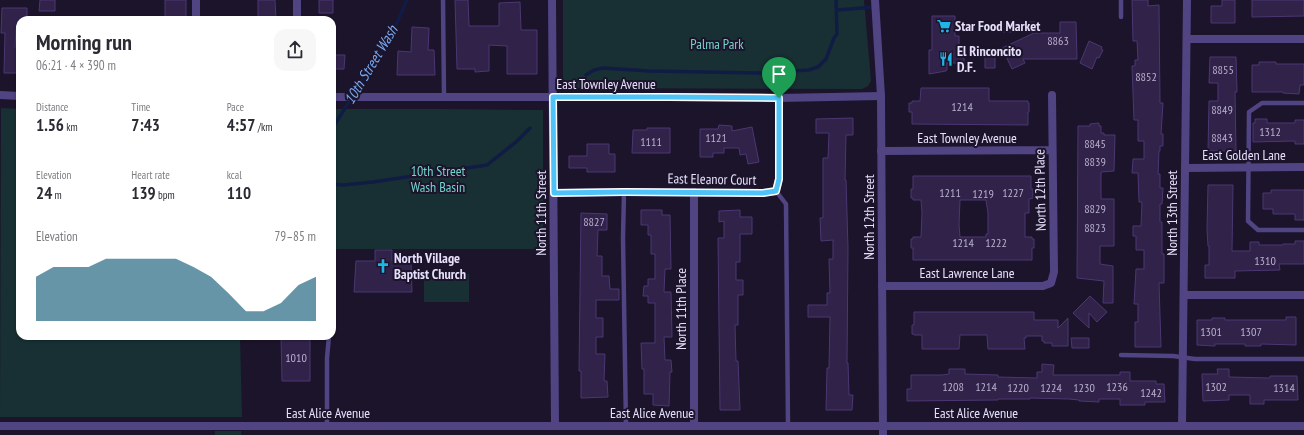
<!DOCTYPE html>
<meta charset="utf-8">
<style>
body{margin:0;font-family:"PT Sans Narrow",sans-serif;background:#f7f7f7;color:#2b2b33;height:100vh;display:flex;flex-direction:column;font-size:15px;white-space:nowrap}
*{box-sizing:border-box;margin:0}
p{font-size:13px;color:#7c7c81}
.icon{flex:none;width:22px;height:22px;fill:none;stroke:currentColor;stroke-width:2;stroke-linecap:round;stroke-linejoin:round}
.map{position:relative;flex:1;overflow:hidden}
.details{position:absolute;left:16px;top:16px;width:320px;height:324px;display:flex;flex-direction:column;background:#fff;border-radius:12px;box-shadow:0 1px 3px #0004}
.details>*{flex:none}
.pin{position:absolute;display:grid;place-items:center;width:34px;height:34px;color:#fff;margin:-41px -17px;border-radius:50% 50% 50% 0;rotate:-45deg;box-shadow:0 0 4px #0007}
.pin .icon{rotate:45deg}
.round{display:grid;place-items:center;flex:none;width:42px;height:42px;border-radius:12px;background:#f7f7f7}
.summary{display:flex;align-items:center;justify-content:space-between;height:68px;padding:0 20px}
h1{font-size:22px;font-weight:700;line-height:30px}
.figures{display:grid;grid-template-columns:repeat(3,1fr);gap:6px;height:68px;padding:4px 20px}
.figures div{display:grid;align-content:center}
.figures b{font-size:17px;font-weight:700}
.figures small{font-size:11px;font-weight:400}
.figures p{font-size:11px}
.chart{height:112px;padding:8px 20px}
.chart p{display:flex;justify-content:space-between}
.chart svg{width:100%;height:72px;margin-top:4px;fill:#266984;opacity:.7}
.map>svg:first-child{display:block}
</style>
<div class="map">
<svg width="1304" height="435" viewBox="0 0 1304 435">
<rect width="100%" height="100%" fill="#1b142a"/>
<path fill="#183033" d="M563,0H864L871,81L868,86L862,89L571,88L566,85L563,80Z
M1,108L20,109V336H240L242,417H0Z
M332,109H443L543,110V249H332Z
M424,274H469V302H424Z
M215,431H241V435H215Z"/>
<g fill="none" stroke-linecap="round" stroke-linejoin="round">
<path stroke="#111c45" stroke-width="3.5" d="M837,10L875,7
M586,75L594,70L603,68L649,71L759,73L809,70L818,67L826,59L834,38L837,34L836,0
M332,129L395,27L407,0
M332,184L343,185L373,182L487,165L516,142L530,128"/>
</g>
<path fill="#302249" stroke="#4b3772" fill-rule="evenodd" d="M40,0H55V11H39Z
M165,0H186V20H165Z
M258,0H275L276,19H258Z
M319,0H333V13H319Z
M455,0H468L469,26H499V3L520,2L521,30H537V74H507V46L489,45V71L475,72V69H457Z
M1132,0H1148V6L1159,5L1160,103H1163L1161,134H1163V146H1160V151H1159L1158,174H1160V188H1163L1162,204H1160V222H1162V254H1164V283H1159L1161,347H1135V322H1138V304H1134L1136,269H1144V250H1136V236H1133V226H1141L1142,202H1139L1138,173H1132L1133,159H1144V141H1138V120H1134L1132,66H1135V60H1138L1137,41H1133Z
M1222,0H1235V23H1211V6H1222Z
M1252,0H1304V16L1252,17Z
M2,8H27V20H20V29H16L15,47H20V73H4L5,33H1Z
M932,16H955V36H959V50H964V63H947V70L946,71L929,74V50H932Z
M1035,22V32H998V23Z
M1060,22H1076L1077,59H1023L1025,63L1012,69L1002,48L1034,33H1060Z
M412,27L429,28L428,50H434L435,75H397L398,51L411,52Z
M1089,41L1102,47L1101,49L1103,50L1099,58L1097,57L1092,69L1080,63Z
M985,51H995V68H985Z
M332,55H345L344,69H332Z
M1210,57H1236L1237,92H1235L1236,151H1208L1209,101H1218V83H1209Z
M1259,62H1276V64H1304V85H1300L1299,94L1283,93V92H1252V65H1259Z
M921,88H989V101H1028V103H1029V112H1028V125L912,124V112H909V103H912V101H920Z
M853,118V135H846L845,180H846L848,248L847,363H848L849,395H853L852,410H826L827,368H829L830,317H808V305H827V293H830L829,259H833V240L821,241L820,218H823V158H828L829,133H816V119Z
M1255,119H1267V123H1295V120H1304V144H1295V141L1253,142V123H1255Z
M1099,123V126H1101V133H1104V135H1115L1114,171L1101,172V199H1114V246H1100V264L1113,266V303H1103L1104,281L1077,278L1078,126H1090V124Z
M719,125L732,126V131L752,127L759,162L748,164L746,154L740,155L739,148H724V153H713V157H700V129H718Z
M647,128H670V153H632L633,130H647Z
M587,144H609V154H615V172H587V168H569V156H587Z
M913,176H1031V189H1033V198L1029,199V213H1025V237H1032V239H1034V248H1032V260H913V248H911V239H913V237H921L922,213L921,200H913V198H911V189H913ZM960,200H986L988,213V234H986V237H960L959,224Z
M1208,185H1233L1232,251H1250V242H1259V245H1283V244H1295V241H1304V264H1279L1280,270L1235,271V278H1205V265H1209V246H1208L1207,229Z
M1271,190H1304V220H1295V214H1273V209H1263V193H1271Z
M641,210H662V215H670L671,269H665L664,292H671L672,337H664L665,360H671L672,372H670L669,406L653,405V394H644V369H642L641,343H655V303H648V296H643L644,286H648V279H655V254H651V235H648V225H641Z
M740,210V217H752V234H740V262H736V280H743V295H738V325H735L736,361H738L740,410H720L718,238H724V221L719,222V211Z
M581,213L607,214V230H598L597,256H602V276H609L610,289H619V300H596V318H603V337H596V354H605L604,381H607L608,397L581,398V371H579Z
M375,250H392V261H411L412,292H354L356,261H375Z
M1090,296L1107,312L1097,322L1089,313V328L1073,313Z
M914,312H1034V320H1058V328L1068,318V346H1052V343H1044V341H1042V336H1026V338H1024L1025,349H988L987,335H960L959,349H922V335H914V334H912V325H914Z
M1286,317H1296V345L1261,344V346H1245V344H1215V346L1197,345V320H1212V318H1225V320H1286Z
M281,336H310V381H282Z
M1071,338H1089V348H1072Z
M1042,364L1054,365L1053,375H1120V372H1130V381H1156V384H1164L1165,402H1145V405H1120V399H1099V402L1079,401V400L1069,399L1030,398V399H998V400L907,401V389H911V375H942L949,374V369H965V374L998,375V377L1037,378V372H1042Z
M1217,369H1229V377L1270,378V376H1297L1298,400H1264V404H1250V395H1229V400L1203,401L1202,374H1218Z"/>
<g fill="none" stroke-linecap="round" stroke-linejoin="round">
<path stroke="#504483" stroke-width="4.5" d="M443,0L444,96
M1121,17V0
M1304,103H1262L1249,112L1248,221L1258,230H1304
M776,191L786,204L788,426
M624,192L623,238L626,426
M1121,355L1173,356L1195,359H1304
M327,427V358L329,336"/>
<path stroke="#504483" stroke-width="8" d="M196,0V20
M552,0L555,426
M297,20V0
M1187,39H1304
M0,95L20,96
M332,97H669L779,98L881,96
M881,151L1052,150
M1185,168L1304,167
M694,192V426
M554,193L624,192L763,193L776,191L779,179V98
M882,286H1043L1051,283L1054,272L1052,95
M1184,295H1304
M0,426H1304
M1182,426L1187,0"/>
<path stroke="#504483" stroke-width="8" d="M875,0L881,96L883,435"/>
</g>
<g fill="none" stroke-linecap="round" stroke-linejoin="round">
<defs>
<path id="route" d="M553,97H669L779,98V179L776,191L763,193L624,192L554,193Z"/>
</defs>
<use href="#route" stroke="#fff" stroke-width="8"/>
<use href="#route" stroke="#4fc3f7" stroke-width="5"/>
</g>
<defs>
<symbol id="supermarket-bare" viewBox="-9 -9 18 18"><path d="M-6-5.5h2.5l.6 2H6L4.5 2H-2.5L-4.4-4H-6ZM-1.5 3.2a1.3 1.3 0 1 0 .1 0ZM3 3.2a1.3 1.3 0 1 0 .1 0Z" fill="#21b5e7" stroke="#1b142a" stroke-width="2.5" paint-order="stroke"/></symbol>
<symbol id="restaurant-bare" viewBox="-9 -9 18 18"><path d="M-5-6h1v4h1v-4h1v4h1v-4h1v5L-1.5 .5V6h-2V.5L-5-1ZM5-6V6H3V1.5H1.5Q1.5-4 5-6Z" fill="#21b5e7" stroke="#1b142a" stroke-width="2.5" paint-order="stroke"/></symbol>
<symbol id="church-bare" viewBox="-9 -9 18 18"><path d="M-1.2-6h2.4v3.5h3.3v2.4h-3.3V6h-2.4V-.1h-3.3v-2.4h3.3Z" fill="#21b5e7" stroke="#1b142a" stroke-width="2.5" paint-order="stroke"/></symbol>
</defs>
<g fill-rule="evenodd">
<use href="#supermarket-bare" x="934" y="16" width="20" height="20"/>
<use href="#restaurant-bare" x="936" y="49" width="20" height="20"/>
<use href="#church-bare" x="373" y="256" width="20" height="20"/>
</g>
<g text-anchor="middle" stroke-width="4" stroke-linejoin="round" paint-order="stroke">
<g font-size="12" fill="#b9b0cf">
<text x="1058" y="45">8863</text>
<text x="1223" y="74">8855</text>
<text x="1146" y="81">8852</text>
<text x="962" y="111">1214</text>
<text x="1222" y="114">8849</text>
<text x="1270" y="136">1312</text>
<text x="716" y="142">1121</text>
<text x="1222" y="142">8843</text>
<text x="651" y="146">1111</text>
<text x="1095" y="148">8845</text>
<text x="1095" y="166">8839</text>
<text x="950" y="197">1211</text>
<text x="1013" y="197">1227</text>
<text x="983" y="198">1219</text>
<text x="1095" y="213">8829</text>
<text x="594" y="226">8827</text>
<text x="1095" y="232">8823</text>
<text x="963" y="247">1214</text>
<text x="996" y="247">1222</text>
<text x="1265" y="265">1310</text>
<text x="1211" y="336">1301</text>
<text x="1251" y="336">1307</text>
<text x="296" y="362">1010</text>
<text x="953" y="391">1208</text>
<text x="986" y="391">1214</text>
<text x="1117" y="391">1236</text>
<text x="1216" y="391">1302</text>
<text x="1018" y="392">1220</text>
<text x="1051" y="392">1224</text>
<text x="1084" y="392">1230</text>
<text x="1284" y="392">1314</text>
<text x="1151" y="397">1242</text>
</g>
<g font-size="14" font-weight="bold" fill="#e7e0fc" stroke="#1b142a" text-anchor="start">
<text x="955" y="31">Star Food Market</text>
<text x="957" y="56">El Rinconcito<tspan x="957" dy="16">D.F.</tspan></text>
<text x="394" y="263">North Village<tspan x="394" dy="16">Baptist Church</tspan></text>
</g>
<g font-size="14" fill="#72d5cc" stroke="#1b142a">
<text x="717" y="49">Palma Park</text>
<text x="438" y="176">10th Street<tspan x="438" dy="16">Wash Basin</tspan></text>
</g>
<g font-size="14" fill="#e7e0fc" stroke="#1b142a">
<text x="606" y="89">East Townley Avenue</text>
<text x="967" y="143">East Townley Avenue</text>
<text x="1244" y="160">East Golden Lane</text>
<text transform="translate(712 179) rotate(1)" y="5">East Eleanor Court</text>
<text transform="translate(1040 190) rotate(-91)" y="5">North 12th Place</text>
<text transform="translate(541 213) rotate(-90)" y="5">North 11th Street</text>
<text transform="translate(1172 213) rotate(-90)" y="5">North 13th Street</text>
<text transform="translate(869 217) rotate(-90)" y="5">North 12th Street</text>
<text x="967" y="278">East Lawrence Lane</text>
<text transform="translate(681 309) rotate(-90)" y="5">North 11th Place</text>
<text x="328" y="418">East Alice Avenue</text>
<text x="652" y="418">East Alice Avenue</text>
<text x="976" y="418">East Alice Avenue</text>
</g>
<g font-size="15" font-style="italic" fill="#79a7f0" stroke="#1b142a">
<text transform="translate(371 65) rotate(-59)" y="5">10th Street Wash</text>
</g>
</g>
</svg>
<div class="pin" style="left:779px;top:98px;background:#1e9e55"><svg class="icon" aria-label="arrive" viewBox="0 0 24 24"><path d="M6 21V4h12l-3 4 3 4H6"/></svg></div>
<section class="details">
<div class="summary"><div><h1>Morning run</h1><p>06:21 · 4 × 390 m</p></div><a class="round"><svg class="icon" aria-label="share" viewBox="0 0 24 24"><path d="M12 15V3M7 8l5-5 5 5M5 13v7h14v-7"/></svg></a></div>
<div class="figures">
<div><p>Distance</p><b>1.56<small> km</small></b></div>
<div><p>Time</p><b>7:43</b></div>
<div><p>Pace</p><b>4:57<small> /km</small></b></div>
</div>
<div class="figures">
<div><p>Elevation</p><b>24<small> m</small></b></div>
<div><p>Heart rate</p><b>139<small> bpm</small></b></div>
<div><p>kcal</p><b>110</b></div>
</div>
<div class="chart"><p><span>Elevation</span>79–85 m</p>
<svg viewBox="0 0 160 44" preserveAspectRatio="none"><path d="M0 44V17L10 11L20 11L30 11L40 6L50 6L60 6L70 6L80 6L90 11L100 17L110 27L120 38L130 38L140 33L150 22L160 17V44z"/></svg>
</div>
</section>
</div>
